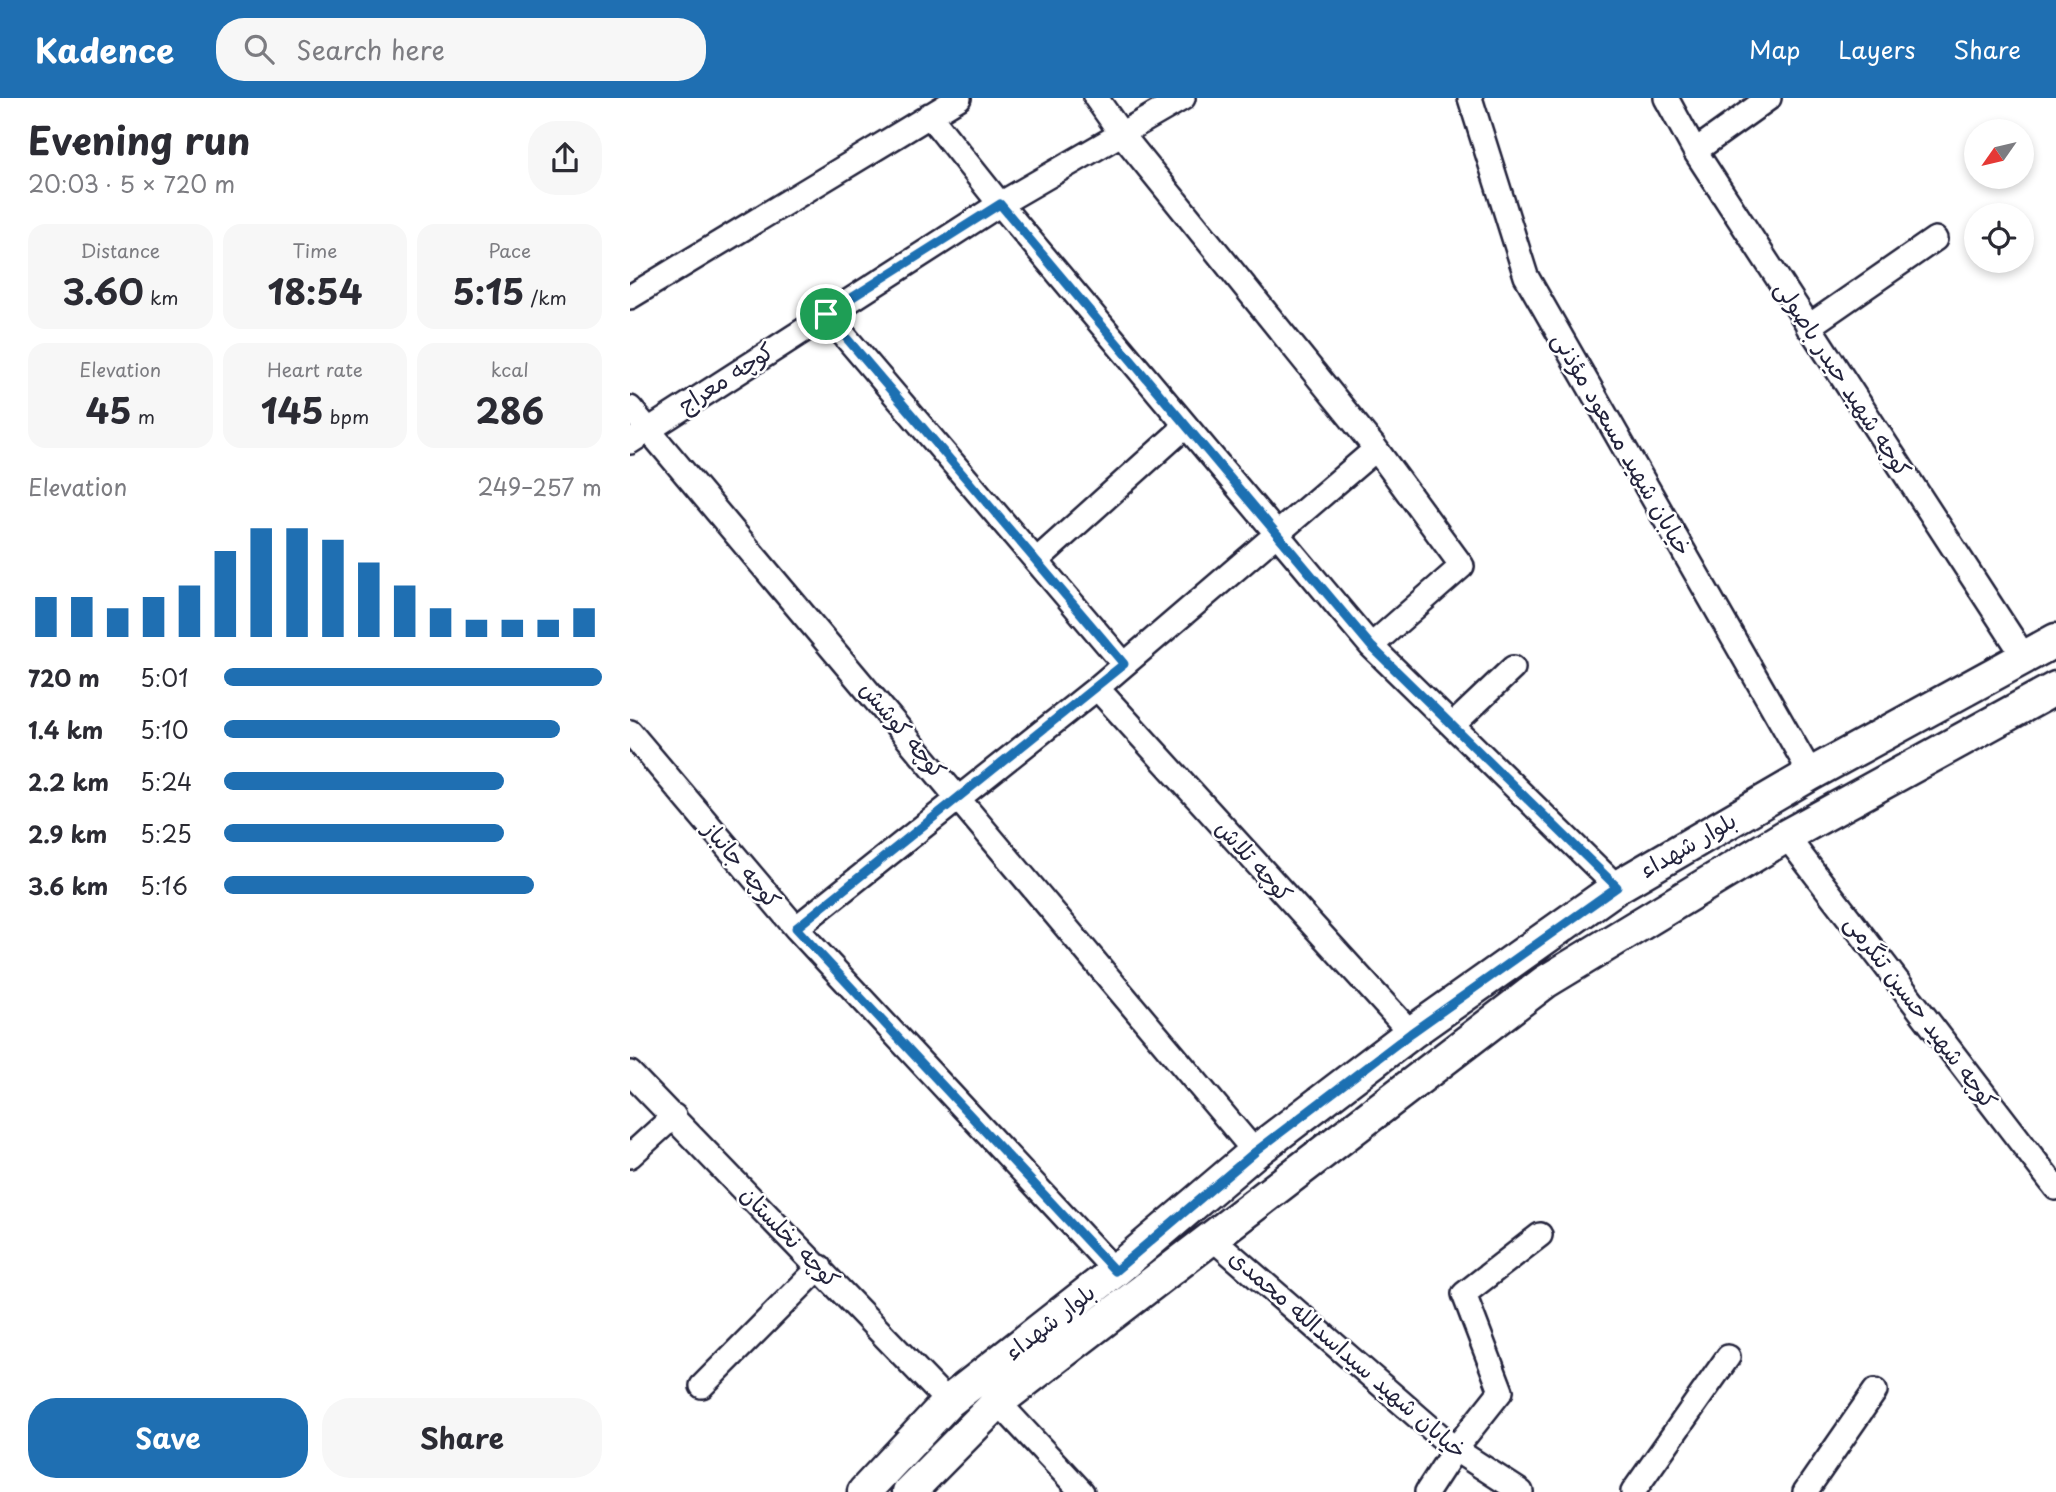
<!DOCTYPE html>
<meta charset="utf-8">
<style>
body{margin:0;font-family:"Playpen Sans","Playpen Sans Arabic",sans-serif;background:#f7f7f7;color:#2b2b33;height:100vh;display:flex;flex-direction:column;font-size:26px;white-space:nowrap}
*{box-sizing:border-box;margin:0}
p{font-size:23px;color:#7c7c81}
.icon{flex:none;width:38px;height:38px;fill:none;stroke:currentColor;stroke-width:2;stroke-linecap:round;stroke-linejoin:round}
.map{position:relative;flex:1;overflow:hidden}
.panel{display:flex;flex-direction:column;background:#fff;width:630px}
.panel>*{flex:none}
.needle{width:46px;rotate:236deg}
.tools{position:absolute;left:1334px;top:21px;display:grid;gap:14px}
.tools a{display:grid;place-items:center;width:70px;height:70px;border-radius:50%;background:#fff;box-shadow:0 4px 10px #0003;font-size:35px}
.pin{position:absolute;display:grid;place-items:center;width:60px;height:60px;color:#fff;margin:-30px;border:4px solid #fff;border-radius:50%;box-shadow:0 2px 7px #0007}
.round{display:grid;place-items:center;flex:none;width:74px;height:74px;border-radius:28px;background:#f7f7f7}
.overview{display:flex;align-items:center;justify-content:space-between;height:119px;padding:0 28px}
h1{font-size:38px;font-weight:700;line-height:52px}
.metrics{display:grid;grid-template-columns:repeat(3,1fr);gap:10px;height:119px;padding:7px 28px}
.metrics div{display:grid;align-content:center;border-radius:18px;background:#f7f7f7;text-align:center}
.metrics b{font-size:35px;font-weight:700}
.metrics small{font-size:19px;font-weight:400}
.metrics p{font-size:19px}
.chart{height:196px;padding:14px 28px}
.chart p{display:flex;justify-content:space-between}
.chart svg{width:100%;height:126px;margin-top:7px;stroke:#1f6fb2;stroke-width:6}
.primary-button{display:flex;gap:14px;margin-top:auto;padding:14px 28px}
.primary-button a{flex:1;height:80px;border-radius:28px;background:#1f6fb2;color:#fff;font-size:28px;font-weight:700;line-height:80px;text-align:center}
.primary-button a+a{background:#f7f7f7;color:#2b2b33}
ul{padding:0 28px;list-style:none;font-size:23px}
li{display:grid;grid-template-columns:112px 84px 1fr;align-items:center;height:52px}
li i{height:18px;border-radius:9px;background:#1f6fb2}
header{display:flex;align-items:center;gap:42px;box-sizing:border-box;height:98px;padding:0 35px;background:#1f6fb2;color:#fff}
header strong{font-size:33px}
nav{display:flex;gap:38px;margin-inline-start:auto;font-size:24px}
.search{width:490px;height:63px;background:#f7f7f7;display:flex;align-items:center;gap:18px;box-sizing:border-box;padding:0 24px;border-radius:28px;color:#7c7c81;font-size:26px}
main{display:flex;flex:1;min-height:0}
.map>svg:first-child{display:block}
</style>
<header>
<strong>Kadence</strong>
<div class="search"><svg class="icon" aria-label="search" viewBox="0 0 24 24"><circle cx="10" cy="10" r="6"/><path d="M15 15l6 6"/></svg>Search here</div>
<nav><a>Map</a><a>Layers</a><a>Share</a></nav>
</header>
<main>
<section class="panel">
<div class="overview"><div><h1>Evening run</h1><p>20:03 · 5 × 720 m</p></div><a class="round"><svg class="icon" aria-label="share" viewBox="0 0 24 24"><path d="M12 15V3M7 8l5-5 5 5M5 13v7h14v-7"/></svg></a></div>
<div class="metrics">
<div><p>Distance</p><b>3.60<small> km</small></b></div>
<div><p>Time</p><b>18:54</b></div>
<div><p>Pace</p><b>5:15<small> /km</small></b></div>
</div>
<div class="metrics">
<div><p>Elevation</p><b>45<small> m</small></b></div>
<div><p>Heart rate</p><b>145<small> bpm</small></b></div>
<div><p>kcal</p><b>286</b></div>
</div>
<div class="chart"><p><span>Elevation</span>249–257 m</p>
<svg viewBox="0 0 160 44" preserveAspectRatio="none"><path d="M5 44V30M15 44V30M25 44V34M35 44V30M45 44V26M55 44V14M65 44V6M75 44V6M85 44V10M95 44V18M105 44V26M115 44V34M125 44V38M135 44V38M145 44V38M155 44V34"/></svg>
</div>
<ul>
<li><b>720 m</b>5:01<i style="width:100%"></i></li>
<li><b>1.4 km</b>5:10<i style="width:89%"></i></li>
<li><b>2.2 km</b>5:24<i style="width:74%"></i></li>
<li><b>2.9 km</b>5:25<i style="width:74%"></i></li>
<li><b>3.6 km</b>5:16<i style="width:82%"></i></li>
</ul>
<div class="primary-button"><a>Save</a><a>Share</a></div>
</section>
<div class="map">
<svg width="1426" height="1394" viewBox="0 0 1426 1394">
<rect width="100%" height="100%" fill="#fff"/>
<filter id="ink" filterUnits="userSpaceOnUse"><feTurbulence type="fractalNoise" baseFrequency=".0143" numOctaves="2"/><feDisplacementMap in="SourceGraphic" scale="14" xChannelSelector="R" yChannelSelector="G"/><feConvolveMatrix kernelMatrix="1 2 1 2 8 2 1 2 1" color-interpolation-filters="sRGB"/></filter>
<g filter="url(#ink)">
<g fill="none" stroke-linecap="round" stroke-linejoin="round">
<defs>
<path id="street" d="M466,0L490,34L746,351L832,468L741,548
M840,0L896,178L1181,676
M1036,0L1065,53L1395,560
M299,17L370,106L741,548L987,789
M1065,53L1139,0
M0,199L329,0
M196,216L494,566
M1178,229L1305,141
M0,310L625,1054
M0,344L370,106L553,0
M407,462L556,328
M467,590L781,935
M823,627L883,570
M0,634L166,830L485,1173
M1156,738L1426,1090
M166,830L467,590L746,351
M0,975L318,1304
M0,1058L44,1018
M581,1139L826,1352L891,1394
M72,1288L190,1169
M368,1304L452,1394
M797,1394L825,1351L871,1293L834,1196L910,1137
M1003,1394L1098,1259
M1175,1394L1245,1293"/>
<path id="secondary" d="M234,1394L318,1304L485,1173L625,1054L781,935L987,789L1181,676L1426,542
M279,1394L369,1303L915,884L1156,738L1426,590"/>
</defs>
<use href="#street" stroke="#22223b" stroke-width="28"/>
<use href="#secondary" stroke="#22223b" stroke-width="37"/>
<use href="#street" stroke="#fff" stroke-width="23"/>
<use href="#secondary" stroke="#fff" stroke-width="32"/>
</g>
</g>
<g fill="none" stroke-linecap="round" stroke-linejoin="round" filter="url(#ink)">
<defs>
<path id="route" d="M370,106L741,548L987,789L781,935L625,1054L485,1173L166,830L494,566L196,216Z"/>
</defs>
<use href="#route" stroke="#fff" stroke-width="14"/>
<use href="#route" stroke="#1f6fb2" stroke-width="9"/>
</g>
<g text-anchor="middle" stroke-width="5" stroke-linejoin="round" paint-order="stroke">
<g font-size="23" fill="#22223b" stroke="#fff">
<text transform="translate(96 280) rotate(-33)" y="8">کوچه معراج</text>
<text transform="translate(1213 281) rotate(57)" y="8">کوچه شهید حیدر باصولی</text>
<text transform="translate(992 346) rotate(60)" y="8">خیابان شهید مسعود مؤذنی</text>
<text transform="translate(273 632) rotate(50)" y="8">کوچه کوشش</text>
<text transform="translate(1058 747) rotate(-30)" y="8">بلوار شهداء</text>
<text transform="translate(624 763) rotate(48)" y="8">کوچه تلاش</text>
<text transform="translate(112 767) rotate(50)" y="8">کوچه جانباز</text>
<text transform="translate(1291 914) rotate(53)" y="8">کوچه شهید حسین تنگرمی</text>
<text transform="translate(160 1139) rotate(46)" y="8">کوچه نخلستان</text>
<text transform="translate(420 1224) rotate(-38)" y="8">بلوار شهداء</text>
<text transform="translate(718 1256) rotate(41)" y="8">خیابان شهید سیداسدالله محمدی</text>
</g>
</g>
</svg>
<div class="tools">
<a><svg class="needle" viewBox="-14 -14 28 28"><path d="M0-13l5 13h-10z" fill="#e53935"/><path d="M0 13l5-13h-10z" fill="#7c7c81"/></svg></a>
<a><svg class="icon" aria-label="locate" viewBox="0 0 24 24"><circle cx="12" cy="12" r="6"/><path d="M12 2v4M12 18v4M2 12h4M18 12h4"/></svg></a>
</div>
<div class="pin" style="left:196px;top:216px;background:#1e9e55"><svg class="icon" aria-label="arrive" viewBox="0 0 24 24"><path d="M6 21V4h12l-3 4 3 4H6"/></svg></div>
</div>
</main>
